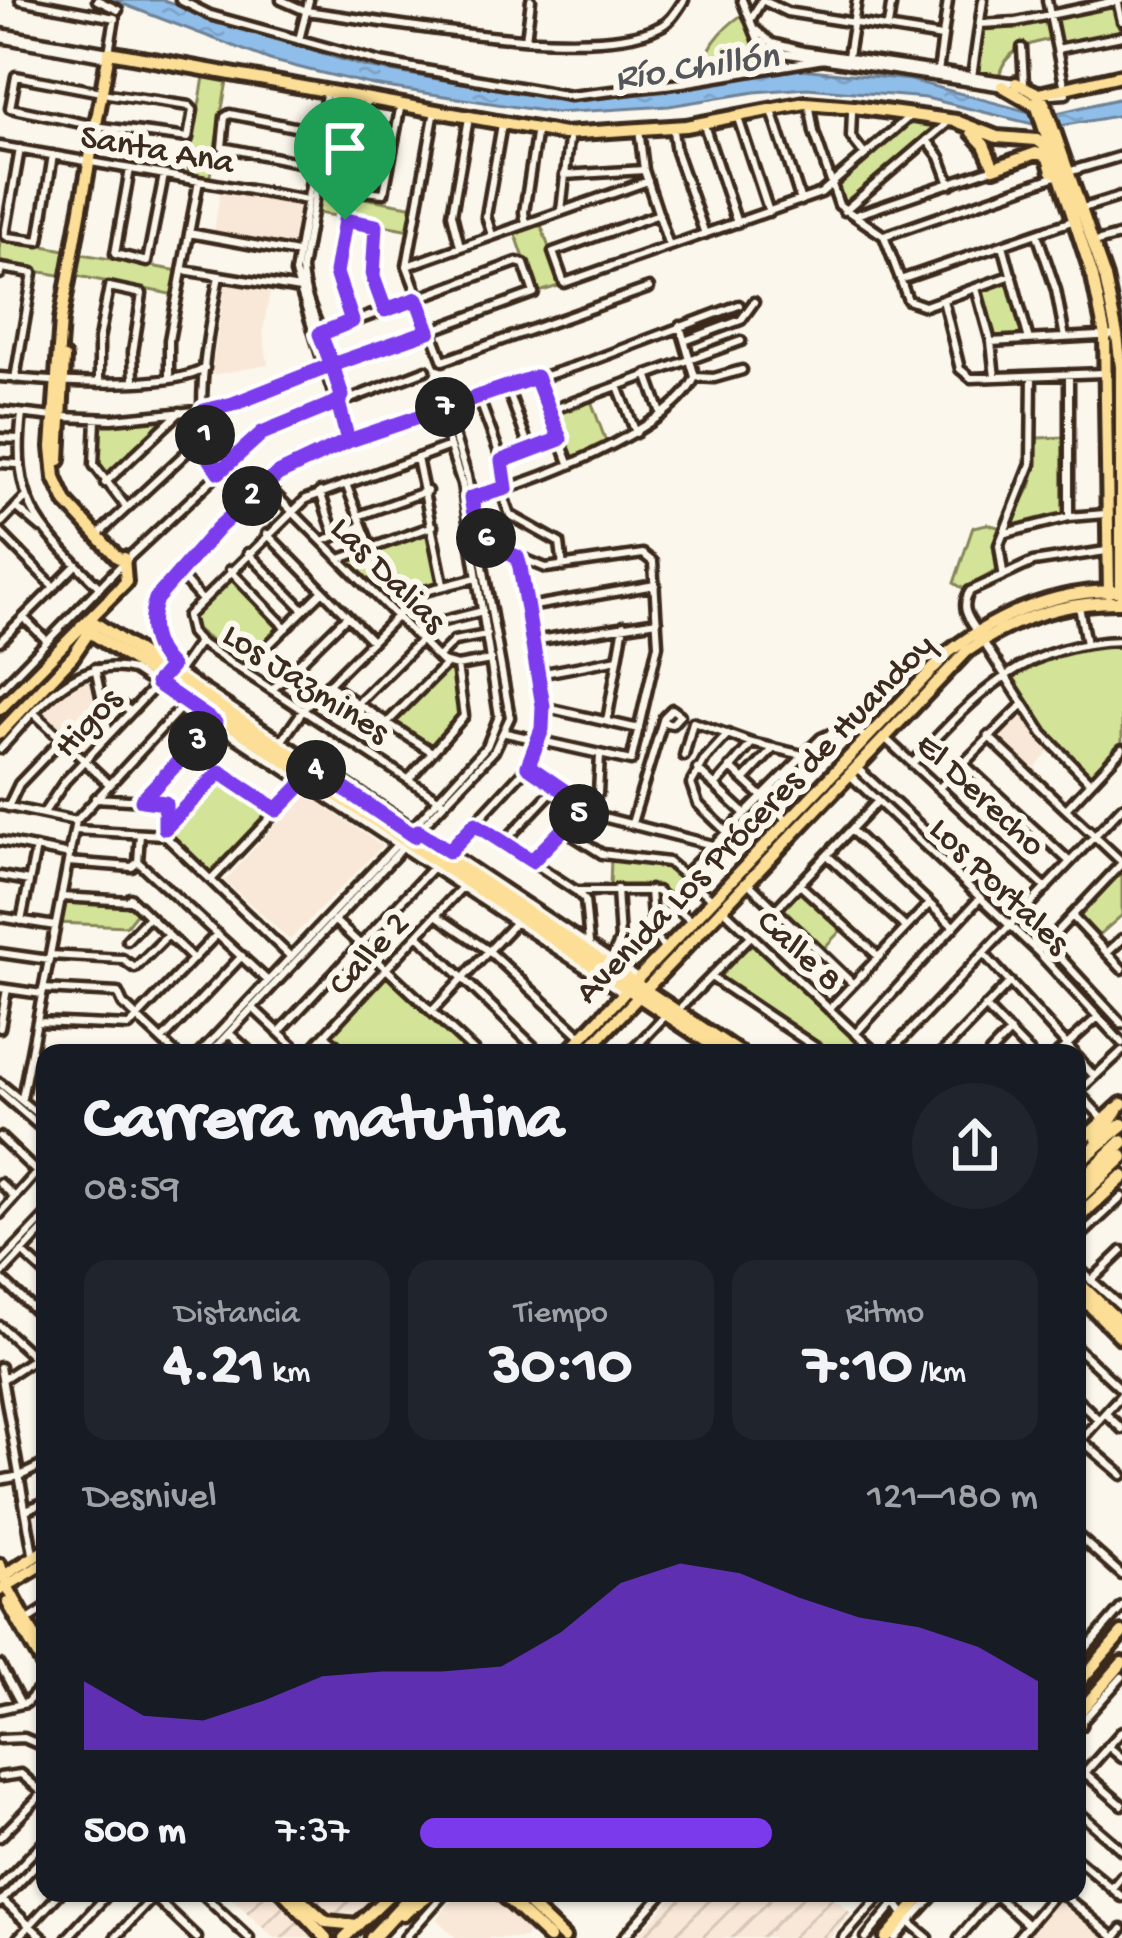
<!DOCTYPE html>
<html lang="es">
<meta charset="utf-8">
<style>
body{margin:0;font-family:"Gochi Hand",sans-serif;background:#20242c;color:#f1f3f6;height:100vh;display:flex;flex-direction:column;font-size:45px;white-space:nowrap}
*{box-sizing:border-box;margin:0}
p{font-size:39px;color:#9ea1a6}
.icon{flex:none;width:66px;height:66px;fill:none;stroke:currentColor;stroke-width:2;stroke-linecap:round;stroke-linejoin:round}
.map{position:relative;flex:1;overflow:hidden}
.side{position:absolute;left:36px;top:1044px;width:1050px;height:858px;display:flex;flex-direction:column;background:#171b24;border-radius:24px;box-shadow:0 3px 9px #0004}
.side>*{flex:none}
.pin{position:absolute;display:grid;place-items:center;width:102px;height:102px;color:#fff;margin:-123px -51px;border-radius:50% 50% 50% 0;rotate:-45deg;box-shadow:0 0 12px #0007}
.pin .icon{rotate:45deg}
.km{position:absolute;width:60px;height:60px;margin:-30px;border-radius:50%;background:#222;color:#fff;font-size:33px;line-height:60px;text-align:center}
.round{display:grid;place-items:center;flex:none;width:126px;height:126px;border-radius:63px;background:#20242c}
.head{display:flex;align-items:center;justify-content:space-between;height:204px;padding:0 48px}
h1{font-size:66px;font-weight:700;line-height:90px}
.stats{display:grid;grid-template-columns:repeat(3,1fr);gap:18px;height:204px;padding:12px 48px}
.stats div{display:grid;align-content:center;border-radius:24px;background:#20242c;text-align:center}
.stats b{font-size:60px;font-weight:700}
.stats small{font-size:33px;font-weight:400}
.stats p{font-size:33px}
.chart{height:336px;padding:24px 48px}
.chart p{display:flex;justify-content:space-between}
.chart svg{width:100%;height:216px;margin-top:12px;fill:#7c3aed;opacity:.7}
ul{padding:0 48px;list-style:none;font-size:39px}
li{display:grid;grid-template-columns:192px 144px 1fr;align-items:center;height:90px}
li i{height:30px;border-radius:15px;background:#7c3aed}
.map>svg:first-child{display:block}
</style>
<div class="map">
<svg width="1122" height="1938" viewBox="0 0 1122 1938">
<defs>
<pattern id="industrial-furrows" width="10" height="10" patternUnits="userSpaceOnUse" patternTransform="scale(3)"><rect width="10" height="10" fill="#f9e8d7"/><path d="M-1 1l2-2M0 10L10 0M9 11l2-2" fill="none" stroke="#d6c7b8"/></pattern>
<pattern id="water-ripples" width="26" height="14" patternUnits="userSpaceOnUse" patternTransform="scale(3)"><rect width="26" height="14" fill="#90beea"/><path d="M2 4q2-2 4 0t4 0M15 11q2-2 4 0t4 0" fill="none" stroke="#7da3c8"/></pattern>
</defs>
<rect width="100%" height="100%" fill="#fbf7ec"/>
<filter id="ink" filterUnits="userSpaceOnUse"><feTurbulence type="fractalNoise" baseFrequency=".00833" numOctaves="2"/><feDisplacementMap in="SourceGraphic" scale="24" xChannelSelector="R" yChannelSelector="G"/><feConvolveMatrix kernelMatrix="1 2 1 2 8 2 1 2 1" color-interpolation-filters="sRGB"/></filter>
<g filter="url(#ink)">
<path fill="#f9e8d7" d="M221,187L302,203L295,247L214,231Z
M226,282L270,291L263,331L268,365L211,375Z
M91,676L105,733L84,754L42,714L70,687Z
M1023,711L1050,751L1032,771L993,735Z
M304,792L382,846L290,940L225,881Z
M460,1893H489L530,1931L524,1938H456L436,1919Z
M1058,1895L1110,1938H1021Z"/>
<path fill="url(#industrial-furrows)" d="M226,1893H395L348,1938H274Z
M677,1893H829L851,1913L830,1938H635Z"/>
<path fill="#d3e397" stroke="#87865a" stroke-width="3" d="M1116,3L1122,35L1060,48L1053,17Z
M746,13L762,51L810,60L714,71L706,62C707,44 730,21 746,13Z
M1046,18L1051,39C1027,44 1005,50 999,76L976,72L982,26Z
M204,77L227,81L209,181L187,177Z
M907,121L941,126L845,208L835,185Z
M318,190L415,207L410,230L313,212Z
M540,222L562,285L536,293L515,232Z
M0,238L70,251L65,276L0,265Z
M82,254L179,271L175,295L78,276Z
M1011,277L1027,337L992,340L979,290Z
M590,398L608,447L571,461L552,412Z
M172,415L105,479L97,465L98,422Z
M1067,437L1068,515L1008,529L1032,483L1037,438Z
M987,524L1002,528L996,550L999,569L964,589L954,583L973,527Z
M431,529L440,582L419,590L396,613L344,560Z
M231,575L282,628L243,667L191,625L195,609Z
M1122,643V745L1091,778L1055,745L1008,675L1069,649Z
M446,667L455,668L461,714L432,749L391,722Z
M221,779L269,811L212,873L170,833Z
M611,858L655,860L685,876L667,896L654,888L610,887Z
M1122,866V915L1096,938L1076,916Z
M799,887L844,927L823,949L779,908Z
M64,896L130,900L138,911L126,926L59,923Z
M751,938L873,1053H828L717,980L715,977Z
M386,972L469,1050L466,1053H348L328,1034Z"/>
<path fill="url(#water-ripples)" stroke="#6e8398" stroke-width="3" d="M112,0H164L225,24L366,67L557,99L662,92L800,69L910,80L1044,116L1122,98V115L1049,128L926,98L807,88L755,92L669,106L556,113L373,85L309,70L270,60Z"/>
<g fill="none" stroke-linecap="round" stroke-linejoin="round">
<defs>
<path id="minor" d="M97,0L118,10
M180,0L210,15L380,62L570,96L682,83L824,59
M281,0L306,11C387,21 590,62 659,27C671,22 677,10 684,0
M742,0L759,42L769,51L1004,87
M1047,0L1066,94L1052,95
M1117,0L1122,21
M751,19L762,0L787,12L942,37
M980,24L1016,22L1121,0
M888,26L892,0
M756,30L772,43L803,51L1016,83
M0,33L109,52L115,18L20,0
M0,38L108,58
M526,39L531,0
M299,40L309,0
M1022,48L1024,84
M1057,49L1122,36
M848,56L857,0
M938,72L948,0
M972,77L983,0
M333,92L302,269C304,314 341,356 340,399
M326,94L295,273L348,441
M367,98L352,190L384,193L400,109
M810,108L814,132L839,205L884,236L908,300L925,306L1012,275
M852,112L851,137L865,155
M773,114L801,201
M434,116L407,266L443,361L649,288
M739,121L769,212
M95,126L10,108L16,76L101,92
M102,127L188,138L193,110L189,106L108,94
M705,128L737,223
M639,129L644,170L669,246
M673,131L676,152L705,234
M927,140L940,157L950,184
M0,146L307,200
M20,149L5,235L8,237L39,241L53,155
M313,165L222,147L225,117L230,114L319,132
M130,169L115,254L147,262L164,175
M1068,172L1122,156
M564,175L644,170
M1080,209L1122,196
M561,211L569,140
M844,211L946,124
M659,214L553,252L564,283L821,193L910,116
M856,215L994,168
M526,224L524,212L536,135
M189,233L297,253
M1037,234L1056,290L1065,338
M492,235L486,216L502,124
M884,236L1056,176
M1093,243L1122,235
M1003,245L1029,340
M460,246L452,214L469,118
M407,266L648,181
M183,270L300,289
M0,274L1,268L33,273L15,379
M900,280L1072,221
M976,288L991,342L995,377
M943,300L960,369L971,378L1103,373
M352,321L336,273L345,220L376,226L373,277L385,310
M687,340L741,320L754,302
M991,342L1117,335
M647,374L661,413
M1069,374V517
M0,377C42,381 173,391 205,368
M169,377V340L199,181
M536,377L569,463
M695,377L714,378L742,370
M99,383V339L109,287L142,294L133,352L134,380
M618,386L636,433
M507,387L530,450
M478,396L502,461L506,488
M0,411L54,417
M549,411L741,341
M22,414C11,504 39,527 99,587
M63,417L112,419L217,409L534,293L524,264L517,262L320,334
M96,419L94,465L127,508
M0,438L19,439
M417,458L443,584
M502,461L560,439
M0,463L17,464
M219,471C186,432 210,323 219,276
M105,483L180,412
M265,484L442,662L457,666L491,660
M346,484L371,548
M501,490L510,515L560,543L563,567
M320,492L335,536
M471,498C524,488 674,429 695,377L680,326
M16,507L41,528
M358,516L427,491
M0,524L26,497
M477,531L492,546L546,568L643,554L653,562L658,645L631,761L506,733
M0,532L54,587
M101,532L205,435
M1006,533L1069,517L1105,514
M267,534L371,640
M322,541L361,526
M248,553L304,610
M340,559L433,526
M230,570L286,628
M177,572L201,599
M1003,572L999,545L1031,464L1032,376
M1079,606L1086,644
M528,607L655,585
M24,618L47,641
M977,631C967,617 960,606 970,591L1033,562L1106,551
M0,641L76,565
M533,641L657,621
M984,643L1043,734L1090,782
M438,657L454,641L487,635
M95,668L109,734
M244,669L323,591
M179,671L199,642
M539,674L618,659
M328,684L432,752
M273,689L347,616
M0,690L125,561L262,433L426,370
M358,703L439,622L483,611
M103,705L119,704L131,711
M543,707L639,729
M34,713L109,784
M607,721L624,625
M387,723L446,664
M988,736L1122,862
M283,739L304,709L421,592L476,578
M886,739L1046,888
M0,749C37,710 73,655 133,670L621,992
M189,751L276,809
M684,756L693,722L752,743L803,755
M963,763L1070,862
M912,764C976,695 1022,643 1122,641
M528,766L603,817L712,845
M730,767L788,821
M857,768L1047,943L1122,1024
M697,769L743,812
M851,776L1038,952L1122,1043
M409,779L464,716L457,666
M744,780L774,748
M715,786L752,743
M939,788L1023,704
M95,798L163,802L164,835
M142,800L215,723
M441,801L199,642L191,633L187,616L306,499L450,446
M0,805L76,821
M8,807L19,784L62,739
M1066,809L1122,749
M43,814L65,781L159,682
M632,823L664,717L672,709L680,715L672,724L663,722
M475,824L576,891H657L691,921
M165,828L220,772
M412,828L487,746L499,716L462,484L441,419L432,412
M75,830L164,835
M564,830L602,854L668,862L712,899
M725,830L698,804L691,784L705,759L728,734
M851,830L953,926
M418,831L494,751L510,717L467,476L445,407
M164,835L291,957
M0,841L70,855
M504,842L557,786
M449,851L528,766L542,729V692L516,557
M827,855L906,928
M533,861L598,793L600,755
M68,862L132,867L138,862
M138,862L268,981
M138,862L140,834
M686,873L821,738L850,725L866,738
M0,876L29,881
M211,880L305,781
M747,882L853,984
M799,884L879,957
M650,890L653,932L664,949
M576,891L585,900L589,943
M61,897L130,901
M130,898L192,958
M722,908L876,1053
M775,910L877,802
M436,915L489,951L582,1037
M1072,916L1122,969
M0,917L55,926
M334,920L476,1053
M21,921L36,848
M418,935L540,1053
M127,940L149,917
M1038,952L1122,863
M0,953L49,960
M1107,953L1122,939
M984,954L1074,1053
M50,955L122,959L135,968L168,935
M611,959L620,940L617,889
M636,976L171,667L152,637L151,613L156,599L219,527L288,466L348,441L591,361L739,305
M711,977L824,1053
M0,988L42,994
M43,989L118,993L123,1004L175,1053
M682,1006L751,936
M985,1007L1030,1053
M253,1008L301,1053
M829,1009L929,904
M432,1011L516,922
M39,1022L129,1026L217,934
M0,1028L7,989
M279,1032L433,867
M229,1033L251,1053
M855,1034L980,898
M325,1035L344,1053
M162,1040L242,956
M639,1044L654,1053
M200,1053L403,838
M210,1053L409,841
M308,1053L463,886
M630,1053L662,1019
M889,1053L1122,807
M942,1053L1010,982
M990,1053L1010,1032
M1058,1053L1098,1017
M32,1057L45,1058
M1077,1057L1094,1076
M0,1083L45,1120
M1077,1091L1103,1119
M0,1092L45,1131
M1078,1092L1122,1051
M22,1098L76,821L186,702
M0,1137L45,1180
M0,1183L15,1197
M0,1214L37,1172
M1077,1239L1122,1197
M22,1252L45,1273
M0,1264L45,1217
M1077,1267L1122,1308
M0,1276L45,1228
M0,1278L45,1320
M1091,1281L1122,1251
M0,1326L45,1367
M1077,1348L1122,1390
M0,1367L34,1559
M3,1379L35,1358
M1077,1399L1099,1420
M1105,1413L1122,1429
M1081,1440L1122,1475
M1077,1444L1122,1394
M0,1480L20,1476L45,1464
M26,1510L45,1502
M1077,1535L1122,1575
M28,1620L45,1609
M1077,1659L1122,1607
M0,1665L21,1704
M0,1709L26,1703L45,1683
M1079,1725L1122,1677
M0,1739L24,1738L45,1747
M1108,1746L1122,1758
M1085,1773L1122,1805
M0,1777L21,1774L42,1792
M1077,1782L1122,1731
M1077,1811L1122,1850
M0,1837L43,1793
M1077,1859L1122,1897
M0,1887L45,1840
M1112,1888L1122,1876
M201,1893L249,1938
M889,1893L910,1923L928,1938
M1061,1893L1115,1938L1122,1929
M995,1895L1028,1925
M154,1897L197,1938
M2,1900L43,1938
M0,1903L45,1855
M18,1938L60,1893
M67,1938L109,1893
M115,1938L157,1893
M405,1938L445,1893
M623,1938L663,1893
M843,1938L883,1893
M866,1938L903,1893
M895,1938L936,1893
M959,1938L997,1893
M1017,1938L1055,1893"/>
<path id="major" d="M1016,83L1039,94L1045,105L1105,278L1117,335L1121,367V593
M1002,86L1035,105
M1039,94L1037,107L1093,277L1105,335L1109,593
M1039,94L1122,75
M972,132L984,145L994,168L1036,153L1046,156
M59,460L64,358
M125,561L117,557L66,502L55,478L52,447L61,320L109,52L564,134L686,126L805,103L854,107L956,121L997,137L1037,140L1044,145L1052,171L1059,174
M89,619L740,1053
M81,626L724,1053
M0,709L126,582L124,558
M0,733L73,656L92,628
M567,1053L949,652C1000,613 1056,589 1122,591
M585,1053L966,652C1013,618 1064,601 1122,602
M1077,1145L1122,1104
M1077,1281L1122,1324
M1077,1293L1122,1338
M0,1565L7,1586L45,1655
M2,1577L45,1550
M0,1590L45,1563
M8,1603L45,1668
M1077,1685L1122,1633
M1077,1715L1122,1663
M1077,1725L1080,1724
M284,1893L326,1938
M294,1893L326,1922L358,1925
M501,1893L549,1938
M517,1893L564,1938
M344,1938L391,1893
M886,1938L925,1893"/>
<path id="highway" d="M1098,1139L1116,1110
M1077,1163L1122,1125
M1077,1185L1122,1142
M1077,1199L1122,1157
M1077,1218L1122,1177
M403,1913L430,1893
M372,1938L414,1893"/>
</defs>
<use href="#minor" stroke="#3b2a1e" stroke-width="15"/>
<use href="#major" stroke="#3b2a1e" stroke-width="20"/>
<use href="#highway" stroke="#3b2a1e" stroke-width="21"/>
<use href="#minor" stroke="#fbf7ec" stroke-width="6"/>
<use href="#major" stroke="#fcde96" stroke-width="10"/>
<use href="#highway" stroke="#fcde96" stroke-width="12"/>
</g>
</g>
<g fill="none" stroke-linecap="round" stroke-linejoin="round" filter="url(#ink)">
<defs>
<path id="route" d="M345,220L336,273L352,321L320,334L332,365L233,404L204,411L207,454L219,472L262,433L338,402L348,441L278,474L219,527L156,599C147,625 151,647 171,667L157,683L215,723L142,800L165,803V828L220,772L277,810L316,770L414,836L418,831L449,851L475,824L532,861L586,806L528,766L542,729L543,706L520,567L517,557C483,542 477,534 471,498L506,488L502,461L560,439L536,377L348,441L338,402L342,396L332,365L429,331L417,299L385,310L373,277L376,226L345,220"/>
</defs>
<use href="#route" stroke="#fff" stroke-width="24"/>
<use href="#route" stroke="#7c3aed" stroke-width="15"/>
</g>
<g text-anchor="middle" stroke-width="12" stroke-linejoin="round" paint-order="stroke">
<g font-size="36" fill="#3b2a1e" stroke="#fbf7ec">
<text transform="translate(158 146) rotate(10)" y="13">Santa Ana</text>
<text transform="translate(391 572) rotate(45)" y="13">Las Dalias</text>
<text transform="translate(308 680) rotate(33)" y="13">Los Jazmines</text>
<text transform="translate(85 720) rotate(-47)" y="13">Higos</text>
<text transform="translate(983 792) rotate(43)" y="13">El Derecho</text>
<text transform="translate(752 816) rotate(-46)" y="13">Avenida Los Próceres de Huandoy</text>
<text transform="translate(1002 883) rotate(44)" y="13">Los Portales</text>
<text transform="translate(802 948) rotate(43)" y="13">Calle 8</text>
<text transform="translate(366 951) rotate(-47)" y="13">Calle 2</text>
</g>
<g font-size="39" font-style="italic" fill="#54565b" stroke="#fbf7ec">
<text transform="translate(696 63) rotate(-8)" y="14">Río Chillón</text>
</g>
</g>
</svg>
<div class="pin" style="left:345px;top:220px;background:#1e9e55"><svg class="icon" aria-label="arrive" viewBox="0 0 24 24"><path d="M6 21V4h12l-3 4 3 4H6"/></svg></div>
<b class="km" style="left:205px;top:435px">1</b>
<b class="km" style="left:252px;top:496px">2</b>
<b class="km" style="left:198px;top:741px">3</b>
<b class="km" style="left:316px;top:770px">4</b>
<b class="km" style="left:579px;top:814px">5</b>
<b class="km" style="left:486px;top:538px">6</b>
<b class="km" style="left:445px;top:407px">7</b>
<section class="side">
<div class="head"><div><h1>Carrera matutina</h1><p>08:59</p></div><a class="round"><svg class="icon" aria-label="share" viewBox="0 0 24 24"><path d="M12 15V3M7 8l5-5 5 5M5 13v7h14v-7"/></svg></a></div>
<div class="stats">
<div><p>Distancia</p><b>4.21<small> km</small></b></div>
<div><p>Tiempo</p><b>30:10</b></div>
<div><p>Ritmo</p><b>7:10<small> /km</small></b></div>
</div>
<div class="chart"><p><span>Desnivel</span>121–180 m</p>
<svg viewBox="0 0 160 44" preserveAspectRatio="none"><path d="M0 44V30L10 37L20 38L30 34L40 29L50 28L60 28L70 27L80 20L90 10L100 6L110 8L120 13L130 17L140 19L150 23L160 30V44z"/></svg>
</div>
<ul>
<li><b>500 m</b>7:37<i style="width:57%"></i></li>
</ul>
</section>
</div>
